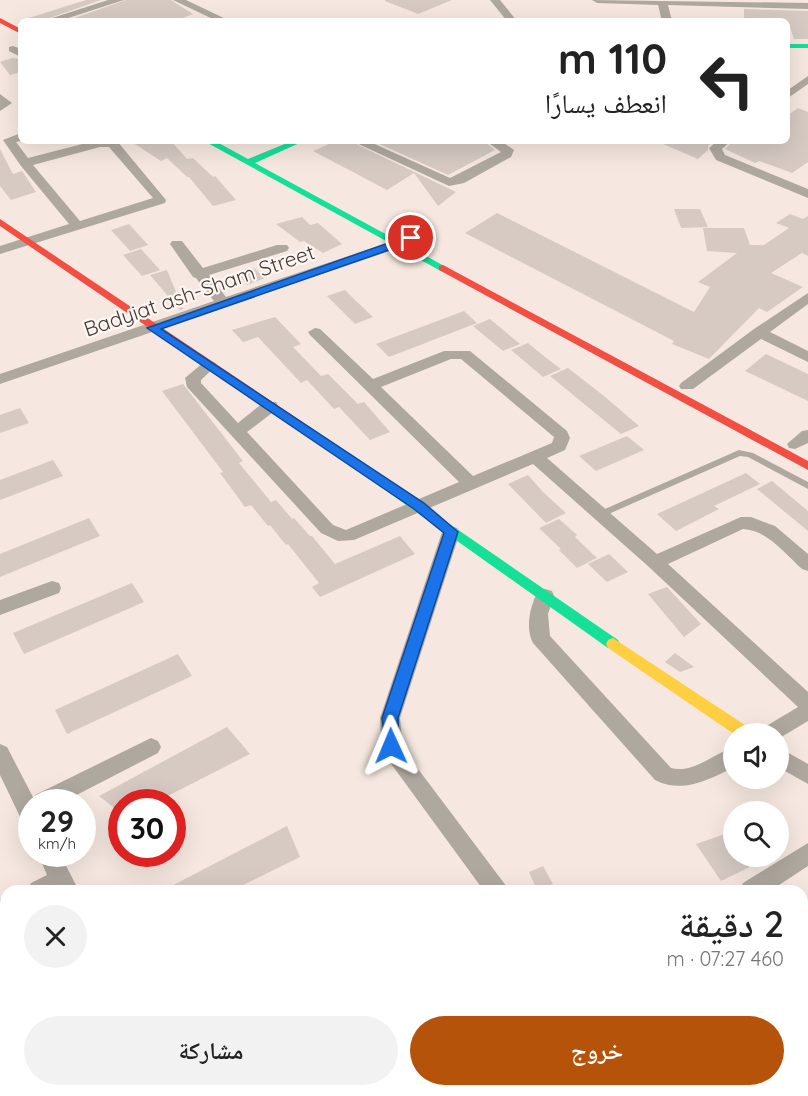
<!DOCTYPE html>
<html lang="ar">
<head>
<meta charset="utf-8">
<style>
  :root { --surface:#fff; --page:#f2f2f2; --text:#222; --muted:#767676; --accent:#b45309 }
  body { margin:0; font-family:Quicksand,"Noto Naskh Arabic",sans-serif; background:var(--page); color:var(--text); direction:rtl; height:100vh; display:flex; flex-direction:column; font-size:22px; white-space:nowrap }
  * { box-sizing:border-box; margin:0 }
  p { font-size:20px; color:var(--muted) }
  .icon { flex:none; width:33px; height:33px; fill:none; stroke:currentColor; stroke-width:2; stroke-linecap:round; stroke-linejoin:round }
  .map { position:relative; flex:1; overflow:hidden; direction:ltr }
  .panel { position:absolute; left:0px; top:885px; width:808px; height:212px; display:flex; flex-direction:column; background:var(--surface); border-radius:18px 18px 0 0; box-shadow:0 6px 24px #0002; direction:rtl }
  .panel>* { flex:none }
  .guide { position:absolute; left:18px; top:18px; width:772px; height:126px; border-radius:9px; box-shadow:0 6px 24px #0002; direction:rtl; background:#fff; color:var(--text); overflow:hidden }
  .fabs { position:absolute; left:723px; top:723px; display:grid; gap:12px }
  .fabs a { display:grid; place-items:center; width:66px; height:66px; border-radius:50%; background:var(--surface); box-shadow:0 6px 24px #0002; font-size:30px }
  .speed { position:absolute; left:18px; top:789px; display:flex; gap:12px; font-size:30px; font-weight:700; text-align:center }
  .speed>* { display:grid; place-content:center; width:78px; height:78px; border-radius:50%; background:var(--surface); box-shadow:0 6px 24px #0002; line-height:1 }
  .speed small { font-size:15px; font-weight:400 }
  .speed .limit { border:9px solid #d22; background:#fff; color:#111 }
  .pin { position:absolute; display:grid; place-items:center; width:51px; height:51px; color:#fff; margin:-26px; border:3px solid #fff; border-radius:50%; box-shadow:0 2px 6px #0007 }
  .me { position:absolute; width:66px; margin:-33px; rotate:359deg; stroke-linejoin:round; filter:drop-shadow(0 0 4px #0008) }
  .turn { display:flex; align-items:center; gap:21px; height:126px; padding:0 24px; font-size:27px }
  .turn .icon { width:78px; height:78px; stroke-width:2.5 }
  .turn b { display:block; font-size:42px; line-height:51px }
  .round { display:grid; place-items:center; flex:none; width:63px; height:63px; border-radius:32px; background:var(--page) }
  .headline { display:flex; align-items:center; justify-content:space-between; height:102px; padding:0 24px }
  h1 { font-size:36px; font-weight:600; line-height:45px }
  .primary-button { display:flex; gap:12px; margin-top:auto; padding:12px 24px }
  .primary-button a { flex:1; height:69px; border-radius:36px; background:var(--accent); color:#fff; font-size:24px; font-weight:600; line-height:69px; text-align:center }
  .primary-button a+a { background:var(--page); color:var(--text) }
  .map>svg:first-child { display:block }
  .building { fill:#d6cac3 }
  .lines { fill:none; stroke-linecap:round; stroke-linejoin:round }
  .lane { fill:#afa89f; fill-rule:evenodd }
  .street { fill:#afa89f; fill-rule:evenodd }
  .fast { fill:#16e098; fill-rule:evenodd }
  .slow { fill:#ffcf43; fill-rule:evenodd }
  .jam { fill:#f24e42; fill-rule:evenodd }
  .route { fill:#1a73e8; stroke:#114b97; stroke-width:1.5 }
  .labels { text-anchor:middle; dominant-baseline:central; stroke-width:4.5; stroke-linejoin:round; paint-order:stroke }
  .street-label { font-size:21px; fill:#453933; stroke:#fdf6f3 }
</style>
</head>
<body>
<div class="map">
<svg width="808" height="1096" viewBox="0 0 808 1096">
  <rect width="100%" height="100%" fill="#f6e8e0"/>
  <path class="building" d="M 86,0 L 101,0 L 41,21 L 30,21 L 29,18 Z
    M 126,0 L 171,0 L 193,14 L 175,21 L 66,21 Z
    M 452,0 L 418,14 L 385,1 L 385,0 Z
    M 744,9 L 808,11 L 808,39 L 794,39 L 788,21 L 744,21 Z
    M 12,58 L 21,59 L 21,72 L 10,75 L 0,62 Z
    M 798,108 L 808,112 L 808,162 L 792,173 L 759,161 L 755,163 L 725,149 L 733,141 L 788,141 L 788,115 Z
    M 130,141 L 171,141 L 187,159 L 193,158 L 213,177 L 215,176 L 236,200 L 213,206 L 189,177 L 187,177 L 167,158 L 161,161 Z
    M 336,141 L 350,141 L 456,192 L 438,206 L 414,173 L 387,190 L 313,151 Z
    M 373,141 L 484,141 L 495,150 L 448,175 Z
    M 656,141 L 714,141 L 708,146 L 708,150 L 698,159 Z
    M 0,149 L 13,174 L 22,171 L 36,192 L 11,200 L 0,186 Z
    M 674,209 L 700,209 L 708,227 L 681,228 Z
    M 497,213 L 694,312 L 710,287 L 698,282 L 737,253 L 707,251 L 703,228 L 744,228 L 750,245 L 764,245 L 789,228 L 776,223 L 790,214 L 803,219 L 808,216 L 808,256 L 802,253 L 771,273 L 803,287 L 767,312 L 759,308 L 709,359 L 672,344 L 674,341 L 465,233 Z
    M 302,217 L 310,225 L 318,223 L 342,244 L 323,253 L 304,241 L 300,242 L 276,224 Z
    M 129,224 L 148,245 L 130,251 L 111,230 Z
    M 141,249 L 160,270 L 142,276 L 123,255 Z
    M 254,268 L 265,278 L 247,285 L 237,274 Z
    M 167,270 L 183,309 L 180,310 L 150,275 Z
    M 345,290 L 356,301 L 373,317 L 355,324 L 327,296 Z
    M 464,311 L 477,323 L 389,357 L 376,344 Z
    M 275,317 L 301,344 L 293,347 L 321,376 L 328,374 L 358,404 L 364,402 L 390,432 L 370,440 L 339,407 L 334,409 L 307,380 L 301,383 L 258,337 L 243,342 L 232,330 Z
    M 490,319 L 520,344 L 503,351 L 473,326 Z
    M 528,343 L 545,357 L 561,369 L 543,377 L 511,350 Z
    M 766,354 L 808,374 L 808,401 L 745,371 Z
    M 568,368 L 604,396 L 639,426 L 621,434 L 550,376 Z
    M 183,384 L 243,461 L 239,463 L 271,502 L 276,500 L 292,519 L 294,518 L 310,536 L 312,536 L 335,564 L 400,536 L 415,554 L 320,597 L 312,587 L 319,583 L 288,544 L 286,545 L 270,525 L 268,526 L 251,505 L 245,507 L 220,473 L 223,472 L 162,391 Z
    M 20,408 L 29,423 L 0,433 L 0,415 Z
    M 627,436 L 644,450 L 596,471 L 579,456 Z
    M 53,460 L 63,476 L 0,500 L 0,480 Z
    M 746,473 L 760,484 L 714,506 L 719,509 L 676,531 L 657,514 Z
    M 528,475 L 543,492 L 566,513 L 546,523 L 508,484 Z
    M 772,481 L 808,511 L 808,531 L 757,489 Z
    M 89,518 L 100,536 L 0,577 L 0,554 Z
    M 559,519 L 577,535 L 575,537 L 597,558 L 577,568 L 559,550 L 561,549 L 539,528 Z
    M 609,554 L 628,572 L 607,582 L 588,564 Z
    M 132,583 L 144,602 L 24,654 L 13,633 Z
    M 667,587 L 701,624 L 684,637 L 648,594 Z
    M 675,653 L 694,667 L 680,672 L 665,662 Z
    M 178,654 L 192,676 L 67,734 L 55,710 Z
    M 227,727 L 250,754 L 156,802 L 122,802 L 122,814 L 99,796 Z
    M 287,826 L 300,857 L 231,891 L 162,891 Z
    M 725,834 L 734,846 L 734,856 L 742,856 L 750,867 L 721,881 L 696,844 Z
    M 543,866 L 553,884 L 537,890 L 529,872 Z"/>
  <g class="lines">
    <path class="lane" d="M 739,450 L 753,453 L 808,482 L 808,489 L 748,457 L 740,456 L 604,516 L 598,516 L 597,514 L 598,512 Z"/>
    <path class="street" d="M 108,0 L 124,0 L 59,21 L 43,21 Z
      M 173,0 L 186,0 L 230,21 L 217,21 Z
      M 490,0 L 500,0 L 517,21 L 507,21 Z
      M 592,0 L 808,3 L 808,9 L 668,5 L 672,21 L 662,21 L 658,5 L 597,3 Z
      M 13,46 L 21,49 L 21,57 L 9,51 L 9,47 Z
      M 808,76 L 808,84 L 788,98 L 788,90 Z
      M 0,94 L 12,103 L 0,111 Z
      M 21,133 L 21,141 L 16,142 L 28,158 L 94,141 L 117,141 L 166,200 L 165,203 L 0,254 L 0,246 L 69,224 L 21,166 L 3,140 ZM 100,147 L 109,147 L 153,198 L 80,221 L 33,165 Z
      M 352,141 L 368,141 L 450,178 L 501,152 L 486,141 L 501,141 L 514,150 L 511,157 L 464,183 L 449,186 Z
      M 717,141 L 731,141 L 722,149 L 725,155 L 808,189 L 808,198 L 716,160 L 709,148 Z
      M 411,235 L 416,236 L 418,239 L 416,242 L 0,384 L 0,374 L 214,301 L 196,278 L 193,277 L 170,244 L 172,241 L 182,241 L 203,268 L 277,245 L 287,245 L 289,248 L 287,251 L 209,275 L 226,297 Z
      M 808,293 L 808,304 L 770,332 L 808,351 L 808,362 L 761,339 L 693,389 L 681,389 L 679,386 L 681,383 L 754,329 Z
      M 315,328 L 320,329 L 373,379 L 444,351 L 470,351 L 567,431 L 570,438 L 565,450 L 547,458 L 657,554 L 741,517 L 751,517 L 775,526 L 808,554 L 808,571 L 802,569 C 785,554 767,530 743,529 L 668,564 L 808,692 L 808,721 L 778,739 L 778,734 L 760,734 L 763,728 L 798,707 L 649,567 L 533,464 L 354,540 L 338,541 L 321,533 L 187,387 L 185,378 L 204,362 L 214,362 L 217,365 L 201,380 L 201,383 L 238,423 L 264,402 L 276,402 L 278,406 L 276,410 L 247,432 L 333,525 L 346,530 L 459,482 L 310,335 L 308,332 ZM 451,359 L 461,359 L 554,437 L 552,443 L 473,476 L 381,387 Z
      M 808,430 L 808,443 L 795,449 L 789,448 L 787,444 L 802,431 Z
      M 451,526 L 457,528 L 460,532 L 400,718 L 402,740 L 406,753 L 510,891 L 484,891 L 392,765 L 381,740 L 380,718 L 442,532 L 445,528 Z
      M 52,581 L 59,583 L 61,588 L 59,593 L 0,615 L 0,600 Z
      M 545,589 L 552,591 L 554,596 L 548,614 L 550,636 L 671,768 C 693,774 713,754 734,747 L 734,767 C 709,780 682,794 655,780 L 533,643 C 525,628 530,606 538,591 Z
      M 151,738 L 158,741 L 161,747 L 158,753 L 63,802 L 32,802 L 32,827 L 24,825 L 0,775 L 0,744 L 7,747 L 34,799 L 35,795 Z
      M 778,747 L 808,764 L 808,784 L 778,767 Z
      M 808,843 L 808,866 L 770,891 L 739,891 L 743,883 Z
      M 38,854 L 60,854 L 79,891 L 27,891 L 31,883 L 47,875 Z
      M 6,897 L 6,920 L 0,922 L 0,899 Z
      M 6,1069 L 6,1090 L 15,1090 L 0,1096 L 0,1072 Z
      M 155,1090 L 182,1090 L 184,1096 L 157,1096 Z
      M 435,1090 L 467,1090 L 465,1096 L 433,1096 Z
      M 634,1090 L 662,1090 L 664,1096 L 636,1096 Z"/>
    <path class="fast" d="M 788,44 L 808,44 L 808,48 L 788,48 Z
      M 204,141 L 215,141 L 248,159 L 292,141 L 304,141 L 255,163 L 448,268 L 443,271 L 439,270 Z
      M 361,463 L 618,640 L 620,644 L 618,648 L 608,648 L 357,470 L 355,467 L 357,464 Z"/>
    <path class="slow" d="M 613,638 L 751,729 L 753,734 L 734,734 L 608,648 L 606,644 L 608,640 Z"/>
    <path class="jam" d="M 0,18 L 21,29 L 21,34 L 0,23 Z
      M 0,219 L 365,464 L 367,467 L 365,470 L 357,470 L 0,226 Z
      M 443,265 L 808,461 L 808,470 L 439,270 L 439,266 Z"/>
  </g>
  <path class="route" d="M 411,235 L 416,238 L 415,241 L 161,329 L 424,503 L 458,532 L 398,718 L 399,746 L 397,750 L 391,752 L 386,750 L 382,718 L 444,533 L 414,509 L 147,328 Z"/>
  <g class="labels">
    <g class="street-label">
      <text transform="translate(199 290) rotate(-19)">Badyiat ash-Sham Street</text>
    </g>
  </g>
</svg>
<div class="fabs">
<a><svg class="icon" aria-label="sound" viewBox="0 0 24 24"><path d="M4 9h4l5-4v14l-5-4H4zM17 9q2 3 0 6"/></svg></a>
<a><svg class="icon" aria-label="search" viewBox="0 0 24 24"><circle cx="10" cy="10" r="6"/><path d="M15 15l6 6"/></svg></a>
</div>
<div class="speed"><div>29<small>km/h</small></div><div class="limit">30</div></div>
<div class="pin" style="left:411px;top:238px;background:#d93025"><svg class="icon" aria-label="arrive" viewBox="0 0 24 24"><path d="M6 21V4h12l-3 4 3 4H6"/></svg></div>
<svg class="me" style="left:391px;top:746px" viewBox="-20 -20 40 40"><path d="M0-17L14 15 0 8-14 15z" fill="#1a73e8" stroke="#fff" stroke-width="4"/></svg>
<div class="guide">
<div class="turn"><svg class="icon" aria-label="left" viewBox="0 0 24 24"><path d="M17 20v-9H6M10 6l-5 5 5 5"/></svg><div><b>110 m</b>انعطف يسارًا</div></div>
</div>
<section class="panel">
<div class="headline"><div><h1>2 دقيقة</h1><p>460 m · 07:27</p></div><a class="round"><svg class="icon" aria-label="close" viewBox="0 0 24 24"><path d="M6 6l12 12M18 6L6 18"/></svg></a></div>
<div class="primary-button"><a>خروج</a><a>مشاركة</a></div>
</section>
</div>
</body>
</html>
